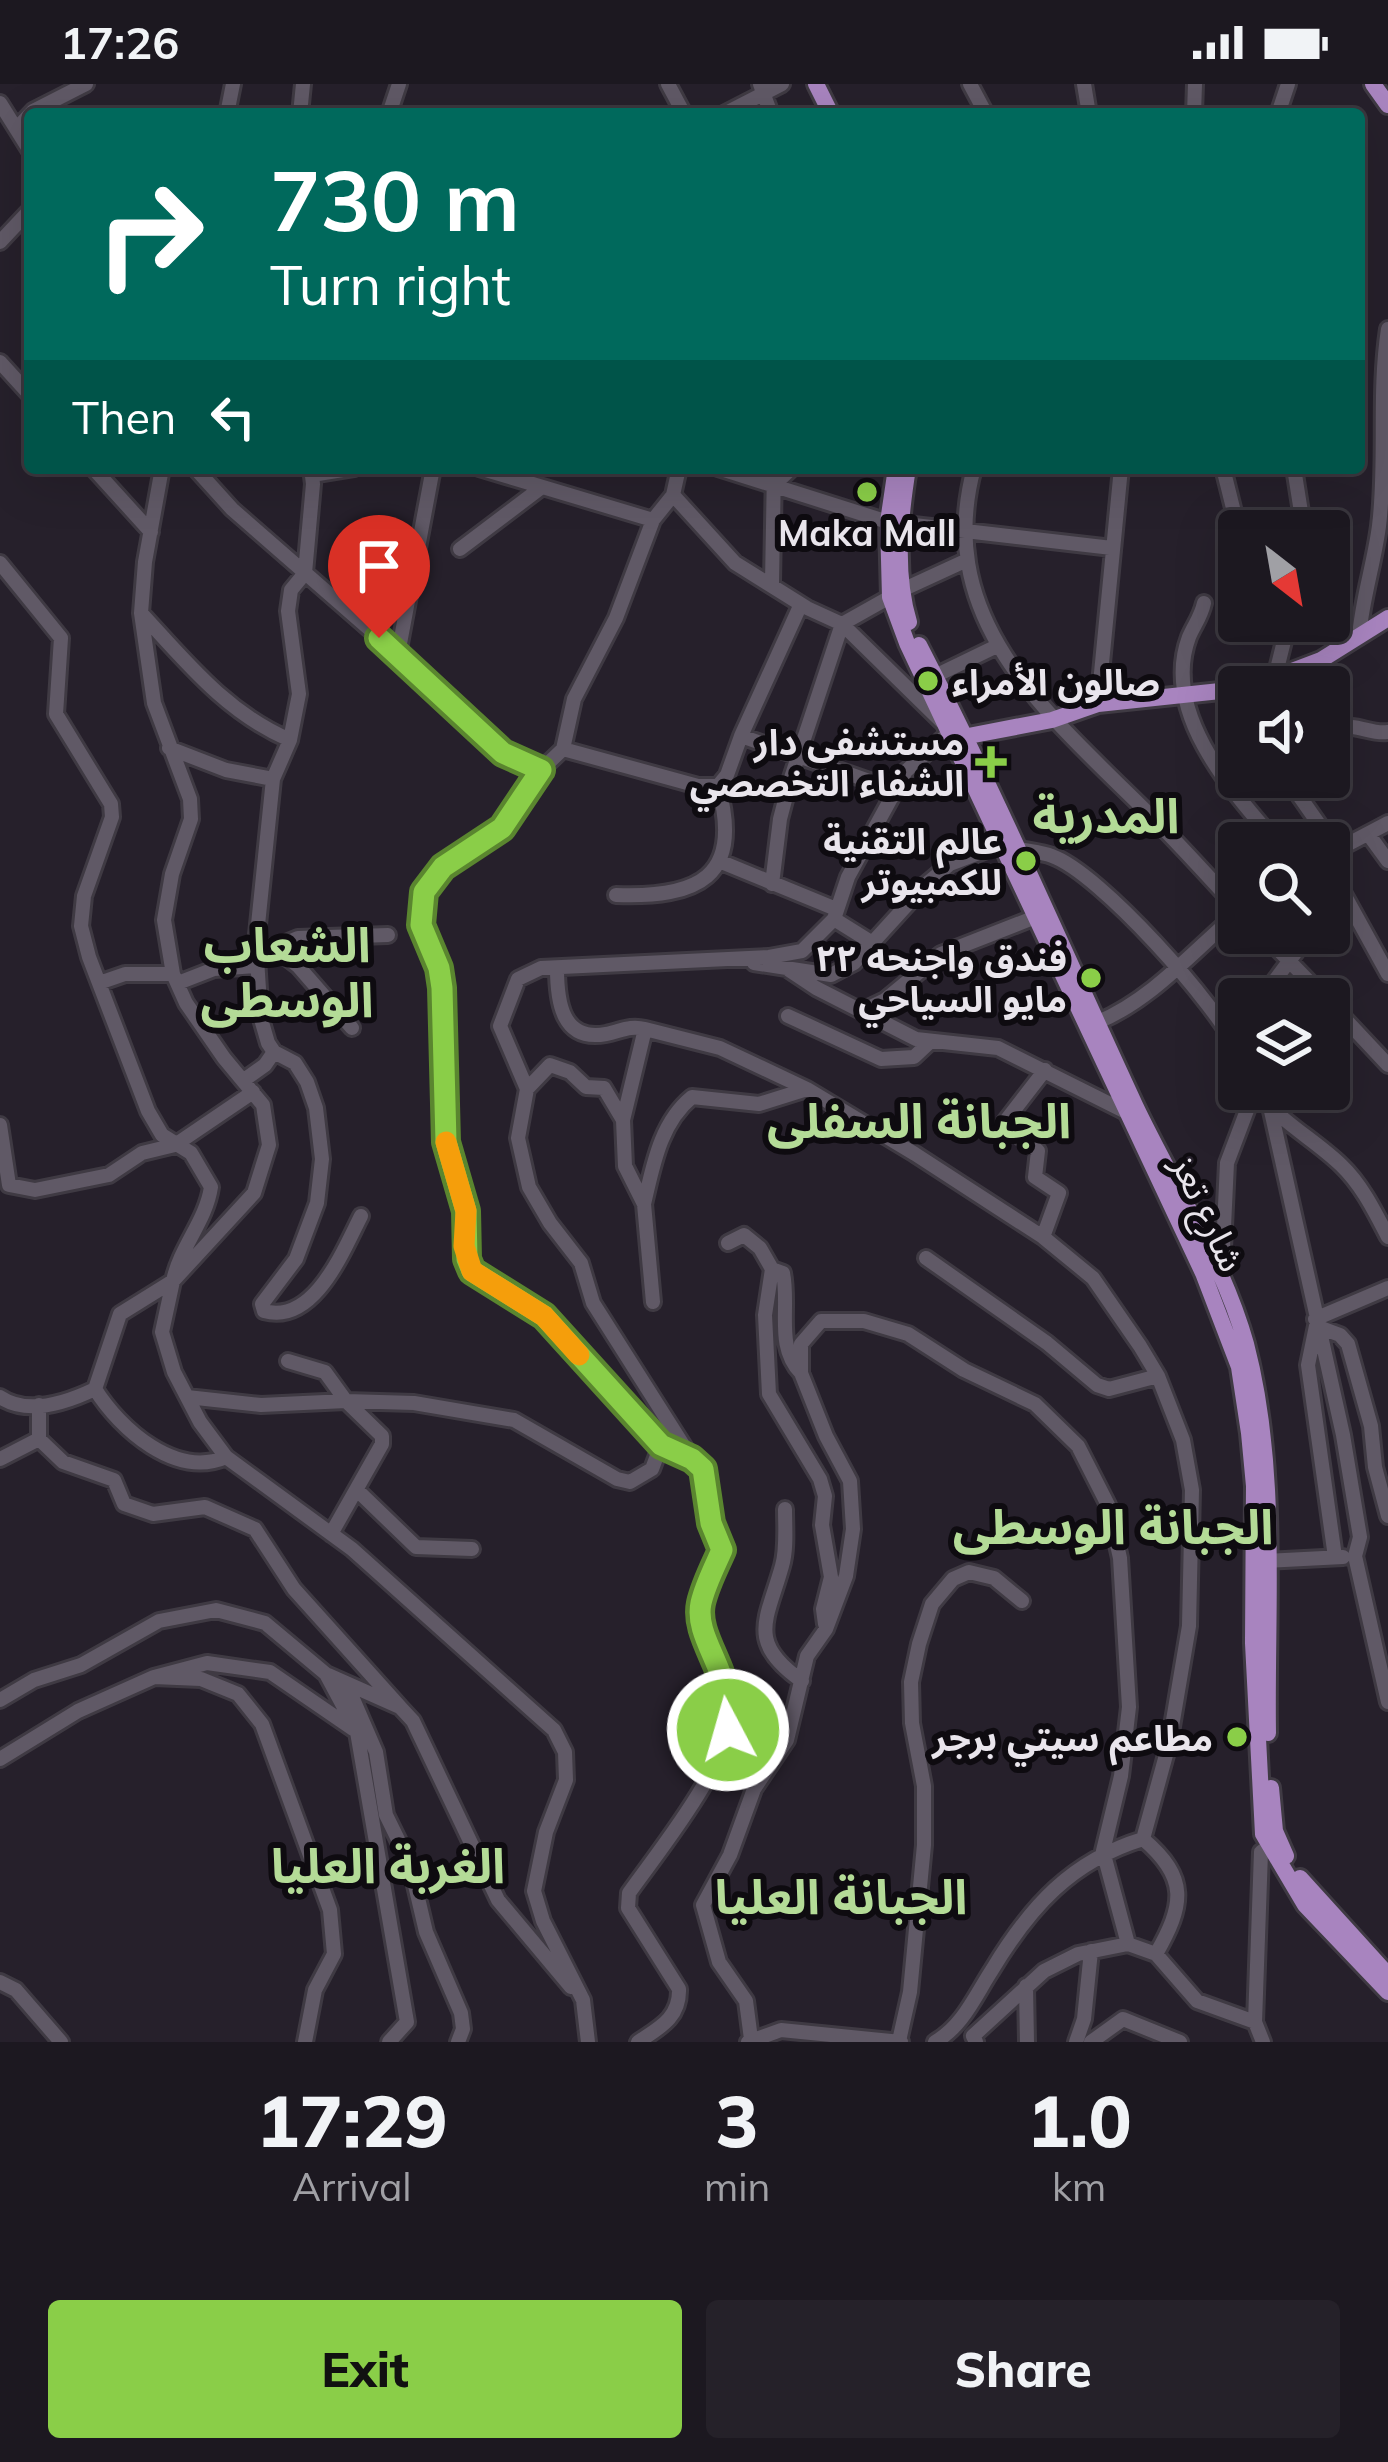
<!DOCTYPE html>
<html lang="en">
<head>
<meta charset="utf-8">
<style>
  :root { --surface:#1c1820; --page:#252129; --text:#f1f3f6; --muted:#a0a0a5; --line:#3a373e; --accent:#8ace48 }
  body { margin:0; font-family:Mulish,"Noto Sans Arabic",sans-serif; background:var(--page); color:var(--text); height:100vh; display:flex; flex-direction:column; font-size:45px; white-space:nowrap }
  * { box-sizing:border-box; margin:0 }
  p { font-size:39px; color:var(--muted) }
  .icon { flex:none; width:66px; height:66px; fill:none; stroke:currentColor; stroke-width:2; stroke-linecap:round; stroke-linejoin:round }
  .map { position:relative; height:1958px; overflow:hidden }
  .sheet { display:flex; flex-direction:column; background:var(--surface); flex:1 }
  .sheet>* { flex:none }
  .hud { position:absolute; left:24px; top:24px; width:1341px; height:366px; border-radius:12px; box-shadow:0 12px 48px #0002,0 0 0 3px var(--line); background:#00695c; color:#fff; overflow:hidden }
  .needle { width:78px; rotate:149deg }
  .controls { position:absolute; left:1218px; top:426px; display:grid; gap:24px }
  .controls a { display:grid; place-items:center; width:132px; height:132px; border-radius:12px; background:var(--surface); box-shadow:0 12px 48px #0002,0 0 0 3px var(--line); font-size:60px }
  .pin { position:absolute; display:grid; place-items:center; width:102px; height:102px; color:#fff; margin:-123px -51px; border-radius:50% 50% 50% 0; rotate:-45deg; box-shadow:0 0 12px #0007 }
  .pin .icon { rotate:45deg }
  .me { position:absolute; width:132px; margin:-66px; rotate:354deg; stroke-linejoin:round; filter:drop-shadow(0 0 9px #0008) }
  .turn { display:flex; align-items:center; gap:42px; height:252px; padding:0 48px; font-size:54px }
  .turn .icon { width:156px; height:156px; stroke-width:2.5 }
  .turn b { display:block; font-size:84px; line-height:102px }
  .then { display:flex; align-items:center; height:114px; padding:0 48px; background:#0003; gap:24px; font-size:45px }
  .eta { display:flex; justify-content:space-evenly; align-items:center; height:204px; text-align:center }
  .eta b { font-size:72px; font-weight:800; line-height:84px }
  .action { display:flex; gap:24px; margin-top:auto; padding:24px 48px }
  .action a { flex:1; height:138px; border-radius:12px; background:var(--accent); color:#111; font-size:48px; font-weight:800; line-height:138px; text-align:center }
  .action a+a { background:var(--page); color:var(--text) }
  .status { display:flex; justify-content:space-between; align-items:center; height:84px; padding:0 60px; background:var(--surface); direction:ltr }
  .status svg { height:33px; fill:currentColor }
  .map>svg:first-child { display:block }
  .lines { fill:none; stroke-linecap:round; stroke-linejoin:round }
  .minor-casing { stroke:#3f3a43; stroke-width:20 }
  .major-casing { stroke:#3f3a43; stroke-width:22 }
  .minor { stroke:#605966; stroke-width:14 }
  .major { stroke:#a884bf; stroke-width:16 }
  .route-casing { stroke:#5a862f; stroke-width:30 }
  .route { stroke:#8ace48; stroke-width:21 }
  .slow { stroke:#f59e0b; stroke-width:21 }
  .poi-dot { fill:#8ace48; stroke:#0e0b10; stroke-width:4.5 }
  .labels { text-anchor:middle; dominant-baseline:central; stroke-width:12; stroke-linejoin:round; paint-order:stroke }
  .poi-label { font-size:36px; font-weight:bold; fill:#e9e5ec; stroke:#0e0b10; text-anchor:end }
  .street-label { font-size:36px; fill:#e9e5ec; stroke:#0e0b10 }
  .district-label { font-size:48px; font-weight:bold; fill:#b4db97; stroke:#0e0b10 }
</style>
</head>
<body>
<div class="status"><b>17:26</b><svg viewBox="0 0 49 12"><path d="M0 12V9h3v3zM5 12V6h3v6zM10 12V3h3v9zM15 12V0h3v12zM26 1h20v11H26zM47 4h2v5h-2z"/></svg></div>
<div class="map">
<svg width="1388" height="1958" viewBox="0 0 1388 1958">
  <rect width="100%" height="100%" fill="#26202b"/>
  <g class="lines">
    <defs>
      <path id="minor" d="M 668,0 L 684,30
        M 760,0 L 771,30
        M 970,0 L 986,30
        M 1084,0 L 1089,30
        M 0,19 L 30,67
        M 227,30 L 233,0
        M 300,30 L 303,0
        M 389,30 L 399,0
        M 724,30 L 782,0
        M 1194,30 L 1195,0
        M 1278,30 L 1288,0
        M 17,44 L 33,27 L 86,0
        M 0,158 L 30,126
        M 0,278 L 30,311
        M 93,384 L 151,448
        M 162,384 L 145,478 L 141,529 L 154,619 L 190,715 L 191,735 L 172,790 L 164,836 L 173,890 L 186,919 L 224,974 L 263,1021 L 269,1061 L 254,1109 L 173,1197 L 162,1248 L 174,1288 L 200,1338 L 226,1373 L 352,1465 L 554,1646 L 565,1668 L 566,1696 L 546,1748 L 534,1807 L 543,1837 L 583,1916 L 588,1958
        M 195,384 L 232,425 L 398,570 L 472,644 L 503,669 L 541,686
        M 311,384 L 313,400 L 305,489 L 291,506 L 288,527 L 299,610 L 290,656 L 273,695 L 256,860 L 261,935 L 268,959 L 274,968 L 295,979 L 307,998 L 316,1024 L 322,1075 L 317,1119 L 296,1175 L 262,1220 L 264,1227 C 314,1241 343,1167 361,1132
        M 479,384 L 653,436
        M 718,384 L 888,438 L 1112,464
        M 974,384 C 932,539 1053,634 1151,732 C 1181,762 1210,794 1239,826
        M 1223,384 L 1236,436
        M 1294,384 L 1304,447
        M 312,391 L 355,384
        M 774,401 L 792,384
        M 673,411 L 735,479 L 807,524 L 842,540 L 941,637
        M 460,465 L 542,403
        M 0,479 L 61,554 L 56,630 L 111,720 L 112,733 L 84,812 L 81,842 L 89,873 L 148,1027 L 162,1051 L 191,1069 L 211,1103 C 206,1137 180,1163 173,1197 L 120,1230 L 95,1305 C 120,1345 176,1395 226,1373
        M 772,499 L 774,384
        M 902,506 L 965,477
        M 1204,519 C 1201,533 1194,541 1189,553 C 1161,628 1231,706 1277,759
        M 141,529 C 187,579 227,629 290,656
        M 1359,553 C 1362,515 1374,480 1379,442 C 1387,377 1378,311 1388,245
        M 398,570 L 433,384
        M 935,592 L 997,562
        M 1274,597 L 1289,537
        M 1098,620 L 1121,384
        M 741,652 L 895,706
        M 169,664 L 226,686 L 273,695
        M 563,665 L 698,702 L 718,702
        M 1338,690 L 1331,657 L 1338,646 C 1354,637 1370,651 1388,648
        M 1286,693 L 1337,766
        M 718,702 L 727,691 L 741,652 L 801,520
        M 1369,751 L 1388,777
        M 1015,764 C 1027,767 1041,768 1052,772 C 1100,789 1217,921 1239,968
        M 1333,768 L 1388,739
        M 719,777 L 836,825
        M 1329,783 L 1388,890
        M 772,800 L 780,735 L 790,697 L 842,540 L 890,513
        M 616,811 C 697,814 744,794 718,702
        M 1329,824 L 1340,808
        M 834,835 L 874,860
        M 1262,849 L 1326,915
        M 273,863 L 298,882 L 352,944
        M 257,871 L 298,854 L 388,851
        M 754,879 L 831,891 L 854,879 L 925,801 L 950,780 L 1000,761
        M 557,884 C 557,918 562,958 606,950 C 621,947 630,941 645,945 L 720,964 L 807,1005 L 915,1070 L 1043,1153 L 1093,1194 L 1140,1262 L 1158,1292 L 1183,1356 L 1192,1406 L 1189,1542 L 1169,1660 L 1143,1755
        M 789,886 L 816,904 L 916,955 L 998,964 L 1124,1027 L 1131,1024
        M 99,899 L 125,890 L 173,890
        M 178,899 L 214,885 L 257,882
        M 1261,915 L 1310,849
        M 1329,918 L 1388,981
        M 862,927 L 885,916 L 941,870 L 1033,834
        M 788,932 L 881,975 L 914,973 L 931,957
        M 1098,938 C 1153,915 1194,866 1239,828
        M 645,945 L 623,1036 L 625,1082 L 644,1120 L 653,1218
        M 244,996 L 265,981 L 274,968
        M 527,1005 L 500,942 L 518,895 L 541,884 L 769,873 L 802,867 L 834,835 L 848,793 L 906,687 L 948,650
        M 1256,1005 C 1278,1037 1313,1054 1341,1081 C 1362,1101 1375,1128 1388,1153
        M 1271,1027 L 1343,1351 L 1360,1453 L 1355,1472 L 1388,1618
        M 623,1036 L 604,1004 L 586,1003 L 570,988 L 550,981 L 527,1005 L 518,1054 L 529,1103 L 550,1139 L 581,1179 L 593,1219 L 692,1375
        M 0,1041 L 9,1101 L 35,1106 L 109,1091 L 142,1069 L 175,1061 L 253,1008
        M 644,1120 C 653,1082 660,1039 692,1013 L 759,1020 L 807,1005
        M 1043,1153 L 1059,1109 L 1035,1093 L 1038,1067 L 1004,1039 L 1045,986
        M 728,1159 L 744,1151 L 760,1164 L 772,1185 L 765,1231 L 769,1310 L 820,1395 L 825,1412 L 822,1441 L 831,1493 L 823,1525 L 825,1540
        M 926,1174 L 1047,1259 L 1097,1301 L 1109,1305 L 1158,1292
        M 1214,1184 L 1223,1164 L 1227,1079 L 1255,1005
        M 772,1185 L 783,1189 C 790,1224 775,1262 801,1289
        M 1315,1235 L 1388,1204
        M 288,1277 L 325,1288 L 346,1317 L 382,1352 L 382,1360 L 331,1450
        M 0,1313 C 28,1332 68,1318 95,1305
        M 187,1313 L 261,1321 L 346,1317 L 414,1319 L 514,1336 L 617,1395 L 630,1398 L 652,1385 L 661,1361
        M 39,1355 L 63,1378 L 114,1396 L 124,1420 L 153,1430 L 205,1423 L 255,1445 L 294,1505 L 400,1623
        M 0,1375 L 39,1355 L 39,1321
        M 357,1406 L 416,1463 L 472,1465
        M 785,1425 C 785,1443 787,1465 782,1482 C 767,1536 746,1558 802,1597
        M 1335,1473 L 1308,1281 L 1316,1242 L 1340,1251 L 1348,1260 L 1371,1342 L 1375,1383 L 1388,1432
        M 1263,1477 L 1343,1473
        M 328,1591 L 400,1623 L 413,1637 L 498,1816 L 571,1903
        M 154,1593 L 201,1595 L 238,1610 L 262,1640 L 330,1826 L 334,1870 L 315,1906 L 305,1958
        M 347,1601 L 376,1668 L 386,1731 L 410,1780 L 426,1848 L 461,1929 L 463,1945 L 458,1958
        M 0,1616 L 34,1596 L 81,1581 L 159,1537 L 216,1526 L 265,1539 L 326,1590 L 357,1648 L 407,1938 L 389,1958
        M 0,1675 L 78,1627 L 154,1593 L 207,1579 L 270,1588 L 353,1645
        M 0,1898 L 16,1906 L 61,1958
        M 1026,1902 L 1027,1958
        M 751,1955 L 746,1917 L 719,1878 L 703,1821 L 730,1771 L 754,1705 L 787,1656 L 807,1572 L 826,1545 L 846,1492 L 853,1445 L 850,1397 L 826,1352 L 801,1289 L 801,1260 L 821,1237 L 864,1237 L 908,1250 L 964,1286 L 1035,1320 L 1078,1362 L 1108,1421 L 1120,1474 L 1129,1623 L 1121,1692 L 1103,1767 L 1128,1860
        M 899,1957 L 910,1908 L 924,1761 L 924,1702 L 912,1639 L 911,1598 L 919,1560 L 932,1520 L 953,1495 L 969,1488 L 994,1494 L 1022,1517
        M 638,1958 C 659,1944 680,1934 679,1905 L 628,1824 L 629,1809 C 660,1765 733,1677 731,1623 C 730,1589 699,1561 700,1526 C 701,1507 715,1484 722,1465 L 708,1425 L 703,1385 L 692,1375 L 661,1361 L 637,1339 L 545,1231 L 472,1187 L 464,1163 L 466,1127 L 446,1057 L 439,884 L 421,841 L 429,796 L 468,763 L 502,744 L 541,686 L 563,665 L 574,615 L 616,534 L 653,436 L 673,411 L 679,384
        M 748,1958 L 781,1946 L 901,1958
        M 935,1958 C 963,1942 975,1912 992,1886 C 1030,1823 1071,1777 1143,1755 C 1189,1794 1184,1821 1156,1870 L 1197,1917 L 1255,1938
        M 976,1958 L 973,1952 L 1044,1887 L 1078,1870 L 1128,1860 L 1156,1870
        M 1076,1958 L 1084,1935 L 1091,1867
        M 1091,1958 L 1123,1935 L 1180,1958
        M 1263,1958 L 1255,1938 L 1261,1768 L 1274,1759"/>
      <path id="major" d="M 816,0 L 831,30
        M 1373,0 L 1388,21
        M 896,384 L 888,438 L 890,513 L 907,559 L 1203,1189 L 1239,1283 L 1249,1349 L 1254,1402 L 1253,1559 L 1263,1750 L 1305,1821 L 1388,1908
        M 908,384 C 900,434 894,488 909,538
        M 919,561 C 997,712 1064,868 1135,1021 C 1172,1099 1223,1177 1246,1260 C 1279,1386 1266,1520 1268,1649
        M 1250,603 L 1321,576 L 1388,534
        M 958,654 L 1052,636 L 1098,620 L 1239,605
        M 1271,1704 L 1275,1747 L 1286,1772
        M 1300,1794 L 1388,1891"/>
    </defs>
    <use href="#minor" class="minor-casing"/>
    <use href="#major" class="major-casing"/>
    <use href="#minor" class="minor"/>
    <use href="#major" class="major"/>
  </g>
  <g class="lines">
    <defs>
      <path id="route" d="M 379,554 L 503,669 L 541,686 L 502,744 L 443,783 L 424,808 L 421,841 L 439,884 L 442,904 L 446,1058 L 466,1127 L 467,1175 L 472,1187 L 544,1232 L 661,1361 L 692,1375 L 703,1385 L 711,1439 L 722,1466 C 715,1482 705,1501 701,1519 C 693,1556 737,1592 728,1646"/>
    </defs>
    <use href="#route" class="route-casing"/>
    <use href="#route" class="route"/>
    <path class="slow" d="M 446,1058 L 466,1127 L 464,1162 L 472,1187 L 544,1232 L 579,1271"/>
  </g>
  <g class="poi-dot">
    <circle cx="867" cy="408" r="12"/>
    <circle cx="928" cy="597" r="12"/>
    <path d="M985 660h12v12h12v12h-12v12h-12v-12h-12v-12h12z"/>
    <circle cx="1026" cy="777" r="12"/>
    <circle cx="1091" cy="894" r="12"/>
    <circle cx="1237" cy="1653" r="12"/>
  </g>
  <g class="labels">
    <g class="poi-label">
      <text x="867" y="448" text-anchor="middle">Maka Mall</text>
      <text x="952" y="597" text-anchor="start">صالون الأمراء</text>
      <text x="964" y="657">مستشفى دار<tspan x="964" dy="41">الشفاء التخصصي</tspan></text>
      <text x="1002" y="756">عالم التقنية<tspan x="1002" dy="41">للكمبيوتر</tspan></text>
      <text x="1067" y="873">فندق واجنحه ٢٢<tspan x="1067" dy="41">مايو السياحي</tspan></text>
      <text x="1213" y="1653">مطاعم سيتي برجر</text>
    </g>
    <g class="street-label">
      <text transform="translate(1209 1129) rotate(65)">شارع تعز</text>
    </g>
    <g class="district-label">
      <text x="1106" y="731">المدرية</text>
      <text x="287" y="860">الشعاب<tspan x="287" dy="55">الوسطى</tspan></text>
      <text x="919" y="1036">الجبانة السفلى</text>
      <text x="1113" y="1442">الجبانة الوسطى</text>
      <text x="388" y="1781">الغربة العليا</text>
      <text x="841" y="1812">الجبانة العليا</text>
    </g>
  </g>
</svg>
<div class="controls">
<a><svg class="needle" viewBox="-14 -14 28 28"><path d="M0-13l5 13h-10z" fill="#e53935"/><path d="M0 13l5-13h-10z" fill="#a0a0a5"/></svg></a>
<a><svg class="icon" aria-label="sound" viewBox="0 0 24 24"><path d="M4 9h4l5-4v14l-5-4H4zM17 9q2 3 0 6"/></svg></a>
<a><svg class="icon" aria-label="search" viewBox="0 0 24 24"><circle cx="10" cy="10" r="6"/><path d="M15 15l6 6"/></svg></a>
<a><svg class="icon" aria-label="layers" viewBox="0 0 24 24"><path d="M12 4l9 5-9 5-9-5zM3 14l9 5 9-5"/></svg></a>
</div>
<div class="pin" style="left:379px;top:554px;background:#d93025"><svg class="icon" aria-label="arrive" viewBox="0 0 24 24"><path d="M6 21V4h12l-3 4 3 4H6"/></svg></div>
<svg class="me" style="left:728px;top:1646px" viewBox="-20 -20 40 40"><circle r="17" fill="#8ace48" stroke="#fff" stroke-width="3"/><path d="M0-11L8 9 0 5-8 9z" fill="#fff"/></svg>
<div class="hud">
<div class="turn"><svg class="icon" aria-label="right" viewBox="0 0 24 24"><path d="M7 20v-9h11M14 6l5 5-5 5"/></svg><div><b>730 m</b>Turn right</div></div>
<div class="then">Then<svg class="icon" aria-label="left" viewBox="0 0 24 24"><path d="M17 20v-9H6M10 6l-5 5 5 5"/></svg></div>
</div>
</div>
<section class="sheet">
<div class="eta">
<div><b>17:29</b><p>Arrival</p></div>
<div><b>3</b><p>min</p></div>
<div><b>1.0</b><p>km</p></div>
</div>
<div class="action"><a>Exit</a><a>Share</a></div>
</section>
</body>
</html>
